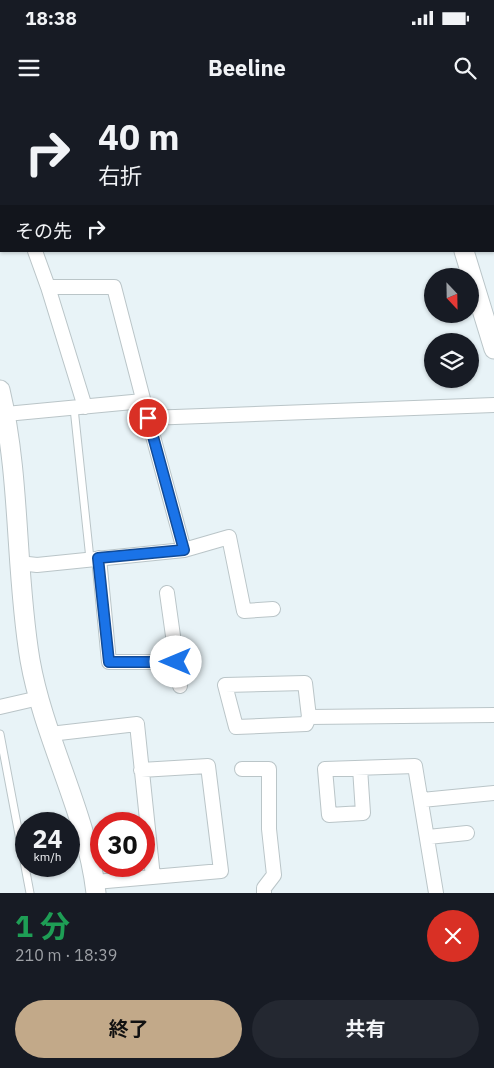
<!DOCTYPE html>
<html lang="ja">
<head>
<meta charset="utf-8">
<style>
  :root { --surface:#171b24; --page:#242831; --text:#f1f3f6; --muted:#9ea1a6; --accent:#c2a989 }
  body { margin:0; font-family:"IBM Plex Sans","Noto Sans JP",sans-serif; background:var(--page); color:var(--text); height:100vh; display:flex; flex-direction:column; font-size:19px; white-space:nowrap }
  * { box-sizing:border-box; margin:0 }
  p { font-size:16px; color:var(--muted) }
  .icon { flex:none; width:28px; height:28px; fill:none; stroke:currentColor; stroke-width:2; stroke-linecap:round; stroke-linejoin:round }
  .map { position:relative; height:793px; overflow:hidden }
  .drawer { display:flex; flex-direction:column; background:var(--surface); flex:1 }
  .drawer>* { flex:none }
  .top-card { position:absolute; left:0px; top:0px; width:495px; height:152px; box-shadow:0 1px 4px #0004; background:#171b24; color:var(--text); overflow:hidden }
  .needle { width:32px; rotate:158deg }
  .fabs { position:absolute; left:424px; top:168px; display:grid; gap:10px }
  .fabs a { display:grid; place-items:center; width:55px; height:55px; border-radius:50%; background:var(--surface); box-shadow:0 1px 4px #0004; font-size:25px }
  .speed { position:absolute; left:15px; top:712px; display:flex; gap:10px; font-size:25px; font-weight:700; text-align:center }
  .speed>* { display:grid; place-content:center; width:65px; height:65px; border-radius:50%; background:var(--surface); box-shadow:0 1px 4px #0004; line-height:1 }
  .speed small { font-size:12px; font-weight:400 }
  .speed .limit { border:8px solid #d22; background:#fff; color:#111 }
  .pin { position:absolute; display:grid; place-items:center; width:42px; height:42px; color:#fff; margin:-21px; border:2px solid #fff; border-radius:50%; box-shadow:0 1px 5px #0007 }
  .me { position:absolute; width:55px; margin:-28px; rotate:270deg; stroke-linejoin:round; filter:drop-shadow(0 0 4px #0008) }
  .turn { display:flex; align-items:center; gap:18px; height:105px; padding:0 15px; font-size:22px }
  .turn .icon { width:65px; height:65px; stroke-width:2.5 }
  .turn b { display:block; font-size:35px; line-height:42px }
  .then { display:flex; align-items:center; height:48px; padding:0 15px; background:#0003; gap:10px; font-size:19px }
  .round { display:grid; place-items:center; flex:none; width:52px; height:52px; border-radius:26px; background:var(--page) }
  .headline { display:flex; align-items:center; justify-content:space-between; height:85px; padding:0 15px }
  h1 { font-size:30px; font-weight:700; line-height:38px; color:#1e9e55 }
  .button { display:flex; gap:10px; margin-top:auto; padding:10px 15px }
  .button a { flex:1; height:58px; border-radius:30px; background:var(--accent); color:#111; font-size:20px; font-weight:700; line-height:58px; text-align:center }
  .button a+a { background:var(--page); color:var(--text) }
  .status { display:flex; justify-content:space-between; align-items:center; height:35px; padding:0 25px; background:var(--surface); direction:ltr }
  .status svg { height:14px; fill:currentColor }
  header { display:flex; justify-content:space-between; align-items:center; height:65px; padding:0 15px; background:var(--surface); font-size:22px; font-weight:700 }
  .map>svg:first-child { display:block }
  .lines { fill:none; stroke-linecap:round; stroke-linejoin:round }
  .lane-casing { stroke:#bac5c8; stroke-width:9 }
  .street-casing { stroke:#bac5c8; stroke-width:16 }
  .secondary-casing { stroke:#bac5c8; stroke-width:21 }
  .highway-casing { stroke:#bac5c8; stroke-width:27 }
  .lane { stroke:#fff; stroke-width:7 }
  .street { stroke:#fff; stroke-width:14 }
  .secondary { stroke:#fff; stroke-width:19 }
  .highway { stroke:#fff; stroke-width:25 }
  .route-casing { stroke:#114b97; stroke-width:12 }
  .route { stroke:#1a73e8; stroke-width:9 }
</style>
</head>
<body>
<div class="status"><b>18:38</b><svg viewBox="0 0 49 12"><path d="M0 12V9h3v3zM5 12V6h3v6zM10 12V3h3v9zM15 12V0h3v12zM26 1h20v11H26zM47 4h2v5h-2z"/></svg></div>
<header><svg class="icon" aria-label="menu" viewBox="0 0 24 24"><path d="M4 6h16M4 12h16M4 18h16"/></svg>Beeline<svg class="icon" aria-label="search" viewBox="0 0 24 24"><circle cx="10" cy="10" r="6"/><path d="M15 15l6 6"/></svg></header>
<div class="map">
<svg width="494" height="793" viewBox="0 0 494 793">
  <rect width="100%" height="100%" fill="#e8f3f7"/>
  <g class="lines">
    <defs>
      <path id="lane" d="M 74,308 L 90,459
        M 0,634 L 30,793"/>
      <path id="street" d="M 0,106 L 1,106
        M 48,187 L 85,307
        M 6,314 L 143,301
        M 148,318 L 494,305
        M 184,450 L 229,437 L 244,511 L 273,509
        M 99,458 L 109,562 L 176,562
        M 19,463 L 37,465 L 184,450 L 148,318 L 114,187 L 48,187 L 35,151
        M 167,493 L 180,586
        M 305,583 L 309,617 L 306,624 L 236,627 L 225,585 Z
        M 0,607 L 39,598
        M 309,617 L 494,615
        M 50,634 L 137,624 L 153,777
        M 360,668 L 363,713 L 329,715 L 325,669 L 415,666 L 436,793
        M 242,669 L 269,669 L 269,729 L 274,775 L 264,788 L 264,793
        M 422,700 L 494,693
        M 428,737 L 467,733
        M 95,782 L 221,771 L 208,666 L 141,670"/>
      <path id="secondary" d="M 418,0 L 419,1
        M 464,151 L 494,249
        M 0,290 C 21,379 15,471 30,560 C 44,640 87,713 96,793"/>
      <path id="highway" d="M 54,1 L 56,1
        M 151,1 L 162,0
        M 341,1 L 351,0
        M 0,20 L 1,19
        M 0,40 L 1,40"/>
    </defs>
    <use href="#lane" class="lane-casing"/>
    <use href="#street" class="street-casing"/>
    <use href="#secondary" class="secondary-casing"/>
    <use href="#highway" class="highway-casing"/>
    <use href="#lane" class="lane"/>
    <use href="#street" class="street"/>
    <use href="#secondary" class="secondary"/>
    <use href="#highway" class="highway"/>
  </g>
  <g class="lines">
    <defs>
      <path id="route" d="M 148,318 L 184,450 L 98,458 L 109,562 L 176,562"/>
    </defs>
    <use href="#route" class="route-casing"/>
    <use href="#route" class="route"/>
  </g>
</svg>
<div class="fabs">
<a><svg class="needle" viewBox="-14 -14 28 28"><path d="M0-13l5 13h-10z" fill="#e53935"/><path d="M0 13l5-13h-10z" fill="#9ea1a6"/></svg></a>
<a><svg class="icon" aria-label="layers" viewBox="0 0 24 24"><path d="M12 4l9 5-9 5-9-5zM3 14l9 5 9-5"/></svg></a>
</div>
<div class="speed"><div>24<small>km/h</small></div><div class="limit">30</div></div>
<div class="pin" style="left:148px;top:318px;background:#d93025"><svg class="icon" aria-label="arrive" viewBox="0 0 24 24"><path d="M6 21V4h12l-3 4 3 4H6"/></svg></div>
<svg class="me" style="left:176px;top:562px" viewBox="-20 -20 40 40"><circle r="19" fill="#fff"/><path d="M0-13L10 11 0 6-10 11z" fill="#1a73e8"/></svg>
<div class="top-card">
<div class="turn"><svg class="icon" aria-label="right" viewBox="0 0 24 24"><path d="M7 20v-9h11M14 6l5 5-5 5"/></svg><div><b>40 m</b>右折</div></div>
<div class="then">その先<svg class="icon" aria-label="right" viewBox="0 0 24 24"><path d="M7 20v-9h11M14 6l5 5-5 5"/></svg></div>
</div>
</div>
<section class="drawer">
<div class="headline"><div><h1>1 分</h1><p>210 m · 18:39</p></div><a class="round" style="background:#d93025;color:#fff"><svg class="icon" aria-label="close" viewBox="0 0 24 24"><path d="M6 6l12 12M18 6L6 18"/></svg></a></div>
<div class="button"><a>終了</a><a>共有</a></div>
</section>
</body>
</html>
